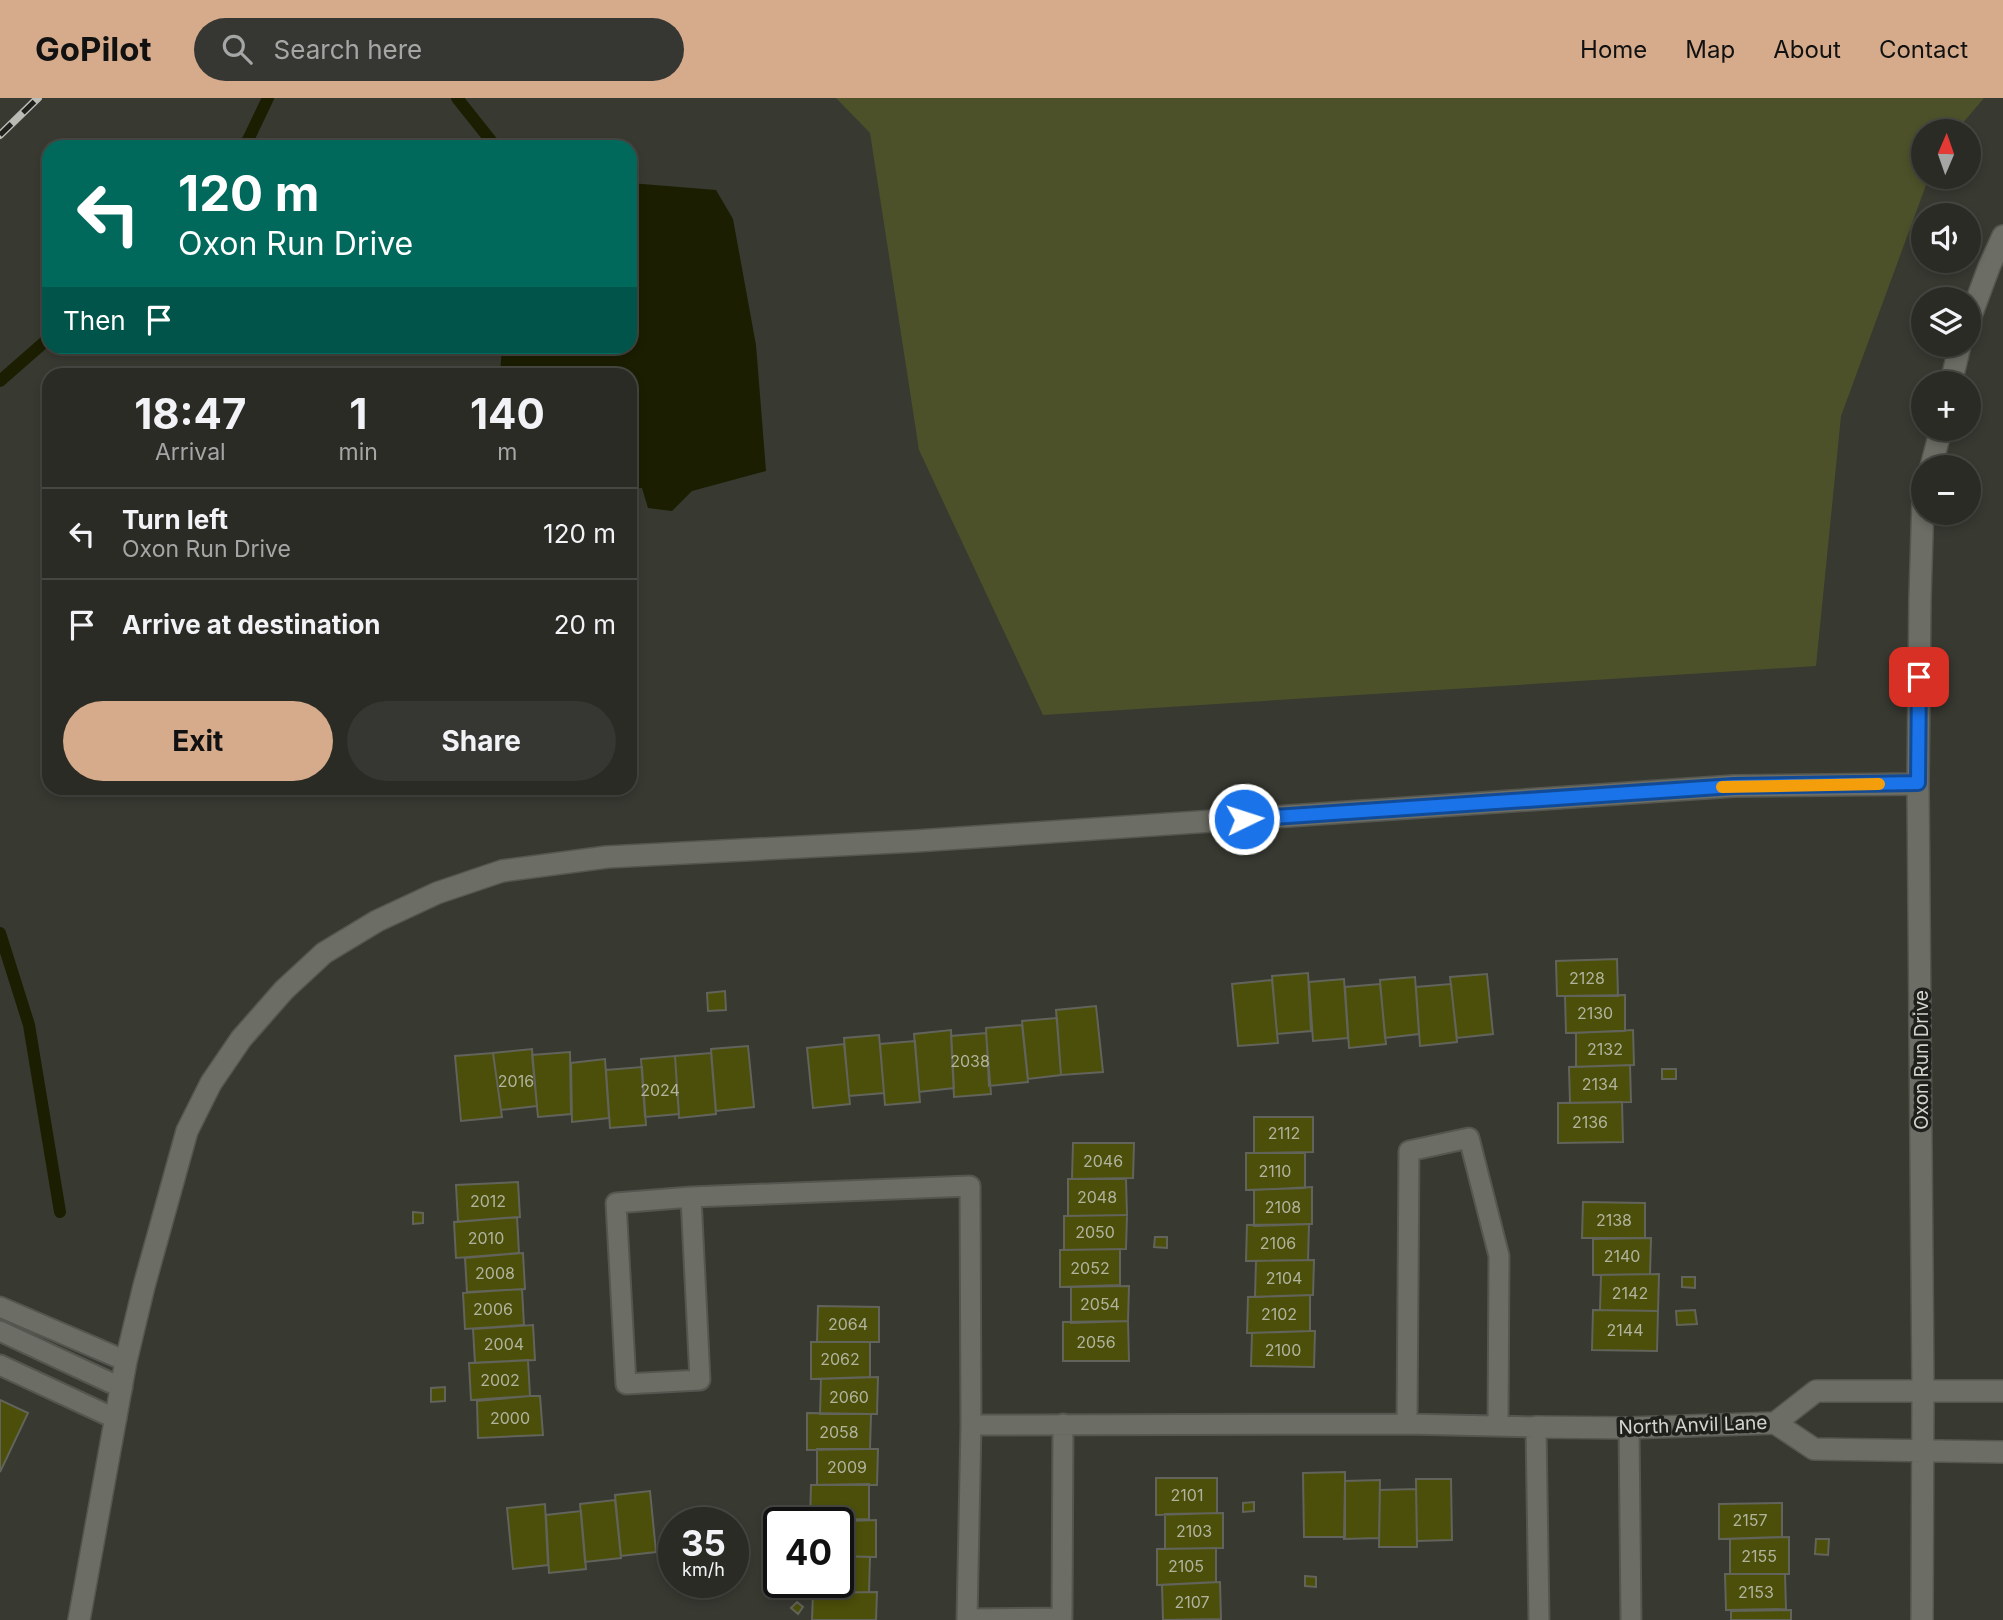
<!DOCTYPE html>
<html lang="en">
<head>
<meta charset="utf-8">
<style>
  :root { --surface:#2a2b25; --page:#363732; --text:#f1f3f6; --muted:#a5a7a7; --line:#464742; --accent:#d6ab8b }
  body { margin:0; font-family:Inter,sans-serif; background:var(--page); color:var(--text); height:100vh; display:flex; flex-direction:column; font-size:26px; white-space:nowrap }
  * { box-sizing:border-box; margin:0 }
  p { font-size:23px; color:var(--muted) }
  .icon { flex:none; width:38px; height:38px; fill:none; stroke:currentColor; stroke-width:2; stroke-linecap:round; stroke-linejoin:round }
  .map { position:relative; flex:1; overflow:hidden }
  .side { position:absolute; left:42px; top:270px; width:595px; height:427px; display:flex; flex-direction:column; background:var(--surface); border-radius:21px; box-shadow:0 4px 10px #0003,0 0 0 2px var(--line) }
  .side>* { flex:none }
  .guide { position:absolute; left:42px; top:42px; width:595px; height:214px; border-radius:21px; box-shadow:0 4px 10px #0003,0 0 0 2px var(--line); background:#00695c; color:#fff; overflow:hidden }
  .needle { width:46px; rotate:2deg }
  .fabs { position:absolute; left:1911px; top:21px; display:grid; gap:14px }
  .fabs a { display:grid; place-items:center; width:70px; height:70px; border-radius:50%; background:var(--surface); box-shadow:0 4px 10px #0003,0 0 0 2px var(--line); font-size:35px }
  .speed { position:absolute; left:658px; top:1409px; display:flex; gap:14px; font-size:35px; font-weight:700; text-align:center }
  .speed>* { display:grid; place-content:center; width:91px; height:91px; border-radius:50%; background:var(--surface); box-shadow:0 4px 10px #0003,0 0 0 2px var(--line); line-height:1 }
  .speed small { font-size:18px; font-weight:400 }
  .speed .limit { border:4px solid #111; border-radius:10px; background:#fff; color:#111 }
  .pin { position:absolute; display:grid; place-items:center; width:60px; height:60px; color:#fff; margin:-30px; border-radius:14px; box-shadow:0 4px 10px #0006 }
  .me { position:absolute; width:77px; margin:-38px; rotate:86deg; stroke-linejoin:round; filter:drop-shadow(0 0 5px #0008) }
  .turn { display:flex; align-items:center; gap:24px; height:147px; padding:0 21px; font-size:32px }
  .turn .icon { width:91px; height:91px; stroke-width:2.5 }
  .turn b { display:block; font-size:49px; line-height:60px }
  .then { display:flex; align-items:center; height:66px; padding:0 21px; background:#0003; gap:14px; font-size:26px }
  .eta { display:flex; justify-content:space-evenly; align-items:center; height:119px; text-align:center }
  .eta b { font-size:42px; font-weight:700; line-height:49px }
  .action { display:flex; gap:14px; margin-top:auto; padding:14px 21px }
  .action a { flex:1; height:80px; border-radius:42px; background:var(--accent); color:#111; font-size:28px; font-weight:700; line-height:80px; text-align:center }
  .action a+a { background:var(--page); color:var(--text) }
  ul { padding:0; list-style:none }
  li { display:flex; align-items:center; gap:21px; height:91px; padding:0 21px; border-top:2px solid var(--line) }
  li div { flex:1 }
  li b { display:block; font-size:26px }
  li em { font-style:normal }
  header { display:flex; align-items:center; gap:42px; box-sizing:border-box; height:98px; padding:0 35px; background:var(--accent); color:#111 }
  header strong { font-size:33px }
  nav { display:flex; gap:38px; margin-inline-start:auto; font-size:24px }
  .search { width:490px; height:63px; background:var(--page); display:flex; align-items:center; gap:18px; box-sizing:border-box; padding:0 24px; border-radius:38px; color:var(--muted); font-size:26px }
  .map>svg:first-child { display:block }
  .green { fill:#4d5129 }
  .water { fill:#1b1e00 }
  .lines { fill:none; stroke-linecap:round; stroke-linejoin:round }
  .stream { stroke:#1b1e00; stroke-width:12 }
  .building { fill:#4b4f09; stroke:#62635a; stroke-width:2 }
  .service-casing { stroke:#55564f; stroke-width:23 }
  .minor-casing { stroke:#55564f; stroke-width:24 }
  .tertiary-casing { stroke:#55564f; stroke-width:24 }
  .service { stroke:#6c6d64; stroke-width:19 }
  .minor { stroke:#6c6d64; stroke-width:21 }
  .tertiary { stroke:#6c6d64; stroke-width:21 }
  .rail-casing { stroke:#babbb5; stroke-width:8 }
  .rail { stroke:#1f201c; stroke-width:5; stroke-dasharray:16; stroke-linecap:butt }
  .route-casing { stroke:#114b97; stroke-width:18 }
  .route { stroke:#1a73e8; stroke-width:12 }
  .slow { stroke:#f59e0b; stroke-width:12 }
  .labels { text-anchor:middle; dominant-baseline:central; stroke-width:7; stroke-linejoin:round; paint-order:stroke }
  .number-label { font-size:16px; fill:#b1b39d }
  .street-label { font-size:19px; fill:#d3d4ce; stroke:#1f201c }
</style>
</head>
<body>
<header>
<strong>GoPilot</strong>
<div class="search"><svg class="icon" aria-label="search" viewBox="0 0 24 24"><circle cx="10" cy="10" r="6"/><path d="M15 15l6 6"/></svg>Search here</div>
<nav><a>Home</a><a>Map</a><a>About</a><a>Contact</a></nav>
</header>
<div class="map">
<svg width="2003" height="1522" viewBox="0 0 2003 1522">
  <rect width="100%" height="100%" fill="#383931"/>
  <path class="green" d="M 836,0 L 1984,0 L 1956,33 L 1923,33 L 1923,79 L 1929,79 L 1841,318 L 1816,568 L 1043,617 L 919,352 L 870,35 Z"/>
  <path class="water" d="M 630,85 L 716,92 L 733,121 L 756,247 L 766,373 L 692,393 L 672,413 L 648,410 L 642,390 L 630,390 L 630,276 L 500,276 L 502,249 L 630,248 Z"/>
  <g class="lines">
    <path class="stream" d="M 457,0 L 496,49
      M 241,49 L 248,42 L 268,0
      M 0,283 L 49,240
      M 0,835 L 29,927 L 60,1114"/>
  </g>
  <path class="building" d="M 1617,861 L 1618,898 L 1557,898 L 1556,863 Z
    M 1308,875 L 1311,933 L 1277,936 L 1272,878 Z
    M 1487,876 L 1493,936 L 1457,940 L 1450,879 Z
    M 1415,879 L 1419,936 L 1385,940 L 1380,882 Z
    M 1344,881 L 1348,940 L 1313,943 L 1309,884 Z
    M 1272,882 L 1278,945 L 1238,948 L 1232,886 Z
    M 1380,886 L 1386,946 L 1349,950 L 1345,889 Z
    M 1451,886 L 1457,944 L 1420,948 L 1416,889 Z
    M 725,893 L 726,912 L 708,913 L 707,895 Z
    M 1625,897 L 1625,933 L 1566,935 L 1565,898 Z
    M 1096,908 L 1103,974 L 1061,977 L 1056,912 Z
    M 1057,920 L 1061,977 L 1028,981 L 1022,923 Z
    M 1022,927 L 1028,984 L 989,988 L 986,930 Z
    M 951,932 L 954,990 L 919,994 L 914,936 Z
    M 1633,932 L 1634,967 L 1576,969 L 1576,935 Z
    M 986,935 L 991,996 L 954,999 L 951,938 Z
    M 879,937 L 884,995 L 849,998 L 844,940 Z
    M 915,943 L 920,1004 L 885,1007 L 880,946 Z
    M 844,946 L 850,1006 L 813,1010 L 807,950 Z
    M 748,948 L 754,1009 L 716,1013 L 711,951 Z
    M 532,951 L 537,1008 L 501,1012 L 493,955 Z
    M 570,954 L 571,1016 L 538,1019 L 532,957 Z
    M 493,955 L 502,1019 L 461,1023 L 455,958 Z
    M 711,955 L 716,1016 L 679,1020 L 675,958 Z
    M 675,958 L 679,1016 L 645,1019 L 641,961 Z
    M 605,961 L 609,1020 L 572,1024 L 571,965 Z
    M 1630,967 L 1631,1004 L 1570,1005 L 1569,969 Z
    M 642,969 L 646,1027 L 610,1030 L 606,972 Z
    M 1662,971 L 1676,971 L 1676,981 L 1662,981 Z
    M 1622,1004 L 1623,1044 L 1558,1045 L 1558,1005 Z
    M 1254,1019 L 1313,1019 L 1313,1054 L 1254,1055 Z
    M 1073,1045 L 1134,1045 L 1133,1080 L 1072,1081 Z
    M 1246,1055 L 1305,1055 L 1305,1090 L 1246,1092 Z
    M 1068,1081 L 1126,1081 L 1127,1117 L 1068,1118 Z
    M 518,1084 L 520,1119 L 458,1124 L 456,1087 Z
    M 1312,1089 L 1312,1126 L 1254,1128 L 1254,1092 Z
    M 1583,1104 L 1645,1105 L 1645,1140 L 1582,1140 Z
    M 413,1114 L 423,1115 L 423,1125 L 413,1126 Z
    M 1127,1117 L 1126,1151 L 1064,1152 L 1064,1118 Z
    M 517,1119 L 519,1155 L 456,1160 L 454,1124 Z
    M 1309,1126 L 1308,1162 L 1246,1163 L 1247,1127 Z
    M 1155,1139 L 1167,1139 L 1167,1150 L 1154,1149 Z
    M 1651,1140 L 1650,1176 L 1593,1177 L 1593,1141 Z
    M 1120,1151 L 1120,1187 L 1060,1189 L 1060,1152 Z
    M 523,1155 L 525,1191 L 467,1194 L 465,1160 Z
    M 1314,1162 L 1313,1197 L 1255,1199 L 1256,1163 Z
    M 1659,1176 L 1658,1213 L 1600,1212 L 1601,1177 Z
    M 1682,1179 L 1695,1179 L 1695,1190 L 1682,1189 Z
    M 1129,1188 L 1128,1223 L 1071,1225 L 1071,1189 Z
    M 522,1191 L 524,1227 L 465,1231 L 463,1195 Z
    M 1310,1197 L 1310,1233 L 1247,1235 L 1248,1199 Z
    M 818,1208 L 879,1209 L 879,1244 L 817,1244 Z
    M 1593,1212 L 1658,1213 L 1657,1253 L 1592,1252 Z
    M 1695,1212 L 1697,1226 L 1677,1227 L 1676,1213 Z
    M 1128,1223 L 1129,1263 L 1063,1263 L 1063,1224 Z
    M 533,1227 L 535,1262 L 475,1265 L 473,1231 Z
    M 1310,1233 L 1315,1233 L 1314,1269 L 1251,1268 L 1252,1235 Z
    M 811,1244 L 870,1244 L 870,1279 L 811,1281 Z
    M 528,1262 L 530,1298 L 471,1302 L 469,1265 Z
    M 878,1279 L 877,1316 L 820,1316 L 821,1281 Z
    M 445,1289 L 445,1303 L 431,1304 L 431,1290 Z
    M 530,1298 L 540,1298 L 543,1337 L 478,1340 L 477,1303 Z
    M 0,1302 L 28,1315 L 0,1374 Z
    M 807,1315 L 871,1316 L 870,1351 L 807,1352 Z
    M 817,1351 L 878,1351 L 877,1387 L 817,1387 Z
    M 1345,1374 L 1345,1439 L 1304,1439 L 1303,1375 Z
    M 1156,1380 L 1217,1380 L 1217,1415 L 1156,1417 Z
    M 1416,1381 L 1451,1381 L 1452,1442 L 1417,1443 Z
    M 1380,1382 L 1379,1440 L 1344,1441 L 1345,1383 Z
    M 869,1386 L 869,1421 L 810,1423 L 811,1387 Z
    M 1416,1391 L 1417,1449 L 1379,1449 L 1380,1392 Z
    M 650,1393 L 656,1454 L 621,1458 L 615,1397 Z
    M 615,1402 L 621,1460 L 585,1464 L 580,1406 Z
    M 1254,1404 L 1254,1413 L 1243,1414 L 1243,1405 Z
    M 1782,1405 L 1782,1439 L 1719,1441 L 1719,1406 Z
    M 545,1406 L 548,1467 L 513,1471 L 507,1410 Z
    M 581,1413 L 586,1471 L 549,1475 L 546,1417 Z
    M 1223,1415 L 1223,1450 L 1165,1451 L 1165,1416 Z
    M 876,1422 L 876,1459 L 838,1458 L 838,1424 L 819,1424 Z
    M 1789,1439 L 1789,1476 L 1730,1476 L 1730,1441 Z
    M 1816,1441 L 1829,1441 L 1828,1457 L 1815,1456 Z
    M 772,1443 L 779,1444 L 779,1455 L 771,1454 Z
    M 1216,1450 L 1216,1484 L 1157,1487 L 1157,1451 Z
    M 838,1458 L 870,1459 L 869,1494 L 807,1495 L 807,1484 L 838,1484 Z
    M 1725,1476 L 1785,1476 L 1786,1511 L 1726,1512 Z
    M 1305,1478 L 1316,1479 L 1316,1489 L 1305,1488 Z
    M 1220,1484 L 1221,1521 L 1163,1522 L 1162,1487 Z
    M 877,1494 L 876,1522 L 812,1522 L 813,1495 Z
    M 797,1504 L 803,1509 L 798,1516 L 791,1510 Z
    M 1791,1512 L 1791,1522 L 1731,1522 L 1731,1513 Z"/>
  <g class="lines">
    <defs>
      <path id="service" d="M 691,1099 L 970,1088 L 971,1327 L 967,1521 L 1062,1520 L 1063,1326
        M 691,1099 L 700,1282 L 626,1286 L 616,1105 Z
        M 0,1209 L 126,1263
        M 0,1233 L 122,1290
        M 0,1267 L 116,1321
        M 1407,1326 L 1409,1053 L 1469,1040 L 1499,1158 L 1498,1328
        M 971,1327 L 1407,1326 L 1536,1329 L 1539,1522
        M 1629,1330 L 1631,1522"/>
      <path id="minor" d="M 1918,686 L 1923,1293 L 1922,1522
        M 1775,1325 L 1814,1351 L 2003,1354
        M 1536,1329 L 1629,1330 L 1775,1325 L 1816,1293 L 2003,1293"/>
      <path id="tertiary" d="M 1969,223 L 1989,169 L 2003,138
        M 1951,285 L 1960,247
        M 1931,369 L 1941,331
        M 79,1522 L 126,1263 L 144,1188 L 187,1033 L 211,985 L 241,941 L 284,892 L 324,855 L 377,823 L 437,795 L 502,773 L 607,759 L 916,743 L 1734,688 L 1918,686 L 1920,500 L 1923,402"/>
    </defs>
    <use href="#service" class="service-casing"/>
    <use href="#minor" class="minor-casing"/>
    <use href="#tertiary" class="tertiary-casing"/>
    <use href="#service" class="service"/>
    <use href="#minor" class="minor"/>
    <use href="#tertiary" class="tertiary"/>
    <defs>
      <path id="rail" d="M 0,37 L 38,0"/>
    </defs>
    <use href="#rail" class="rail-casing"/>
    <use href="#rail" class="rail"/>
  </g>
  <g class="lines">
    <defs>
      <path id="route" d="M 1244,721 L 1734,688 L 1918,685 L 1919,579"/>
    </defs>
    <use href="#route" class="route-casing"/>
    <use href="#route" class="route"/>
    <path class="slow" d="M 1722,689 L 1879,686"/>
  </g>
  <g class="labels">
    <g class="number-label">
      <text x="1587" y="880">2128</text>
      <text x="1595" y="915">2130</text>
      <text x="1605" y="951">2132</text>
      <text x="970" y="963">2038</text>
      <text x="516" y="983">2016</text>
      <text x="1600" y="986">2134</text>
      <text x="660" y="992">2024</text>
      <text x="1590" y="1024">2136</text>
      <text x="1284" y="1035">2112</text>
      <text x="1103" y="1063">2046</text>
      <text x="1275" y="1073">2110</text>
      <text x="1097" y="1099">2048</text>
      <text x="488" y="1103">2012</text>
      <text x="1283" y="1109">2108</text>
      <text x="1614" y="1122">2138</text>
      <text x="1095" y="1134">2050</text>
      <text x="486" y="1140">2010</text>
      <text x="1278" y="1145">2106</text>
      <text x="1622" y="1158">2140</text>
      <text x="1090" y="1170">2052</text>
      <text x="495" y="1175">2008</text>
      <text x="1284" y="1180">2104</text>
      <text x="1630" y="1195">2142</text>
      <text x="1100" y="1206">2054</text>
      <text x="493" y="1211">2006</text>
      <text x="1279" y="1216">2102</text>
      <text x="848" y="1226">2064</text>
      <text x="1625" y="1232">2144</text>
      <text x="1096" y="1244">2056</text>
      <text x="504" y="1246">2004</text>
      <text x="1283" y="1252">2100</text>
      <text x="840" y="1261">2062</text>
      <text x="500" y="1282">2002</text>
      <text x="849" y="1299">2060</text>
      <text x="510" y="1320">2000</text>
      <text x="839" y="1334">2058</text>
      <text x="847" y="1369">2009</text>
      <text x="1187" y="1397">2101</text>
      <text x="1750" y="1422">2157</text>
      <text x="1194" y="1433">2103</text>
      <text x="1759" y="1458">2155</text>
      <text x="1186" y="1468">2105</text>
      <text x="1756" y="1494">2153</text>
      <text x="1192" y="1504">2107</text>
    </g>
    <g class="street-label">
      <text transform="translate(1921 962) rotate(-90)">Oxon Run Drive</text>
      <text transform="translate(1693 1327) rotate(-2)">North Anvil Lane</text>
    </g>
  </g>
</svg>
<div class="fabs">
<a><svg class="needle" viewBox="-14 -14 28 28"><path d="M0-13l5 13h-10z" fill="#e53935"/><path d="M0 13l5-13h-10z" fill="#a5a7a7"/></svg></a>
<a><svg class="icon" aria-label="sound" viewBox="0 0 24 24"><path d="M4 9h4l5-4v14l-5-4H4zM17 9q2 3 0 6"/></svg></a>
<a><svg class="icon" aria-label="layers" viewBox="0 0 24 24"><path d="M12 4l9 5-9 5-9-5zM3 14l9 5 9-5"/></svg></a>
<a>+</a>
<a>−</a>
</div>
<div class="speed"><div>35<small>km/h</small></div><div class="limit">40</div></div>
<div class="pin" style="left:1919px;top:579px;background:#d93025"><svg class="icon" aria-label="arrive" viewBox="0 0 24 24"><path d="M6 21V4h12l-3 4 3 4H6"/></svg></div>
<svg class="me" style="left:1244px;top:721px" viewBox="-20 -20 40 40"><circle r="17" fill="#1a73e8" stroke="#fff" stroke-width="3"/><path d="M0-11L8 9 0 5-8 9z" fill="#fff"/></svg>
<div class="guide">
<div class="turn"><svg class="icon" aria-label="left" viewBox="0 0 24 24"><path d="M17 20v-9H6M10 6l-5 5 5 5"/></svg><div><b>120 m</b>Oxon Run Drive</div></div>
<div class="then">Then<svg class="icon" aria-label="arrive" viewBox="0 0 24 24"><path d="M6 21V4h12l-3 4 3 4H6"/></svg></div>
</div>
<section class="side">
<div class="eta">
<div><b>18:47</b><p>Arrival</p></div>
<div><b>1</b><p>min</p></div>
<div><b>140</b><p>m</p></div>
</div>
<ul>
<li><svg class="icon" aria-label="left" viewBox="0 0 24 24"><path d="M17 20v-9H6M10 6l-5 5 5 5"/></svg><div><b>Turn left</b><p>Oxon Run Drive</p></div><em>120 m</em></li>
<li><svg class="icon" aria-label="arrive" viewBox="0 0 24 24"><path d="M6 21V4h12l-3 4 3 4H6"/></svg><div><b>Arrive at destination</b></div><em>20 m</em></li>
</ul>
<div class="action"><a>Exit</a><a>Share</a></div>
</section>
</div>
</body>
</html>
